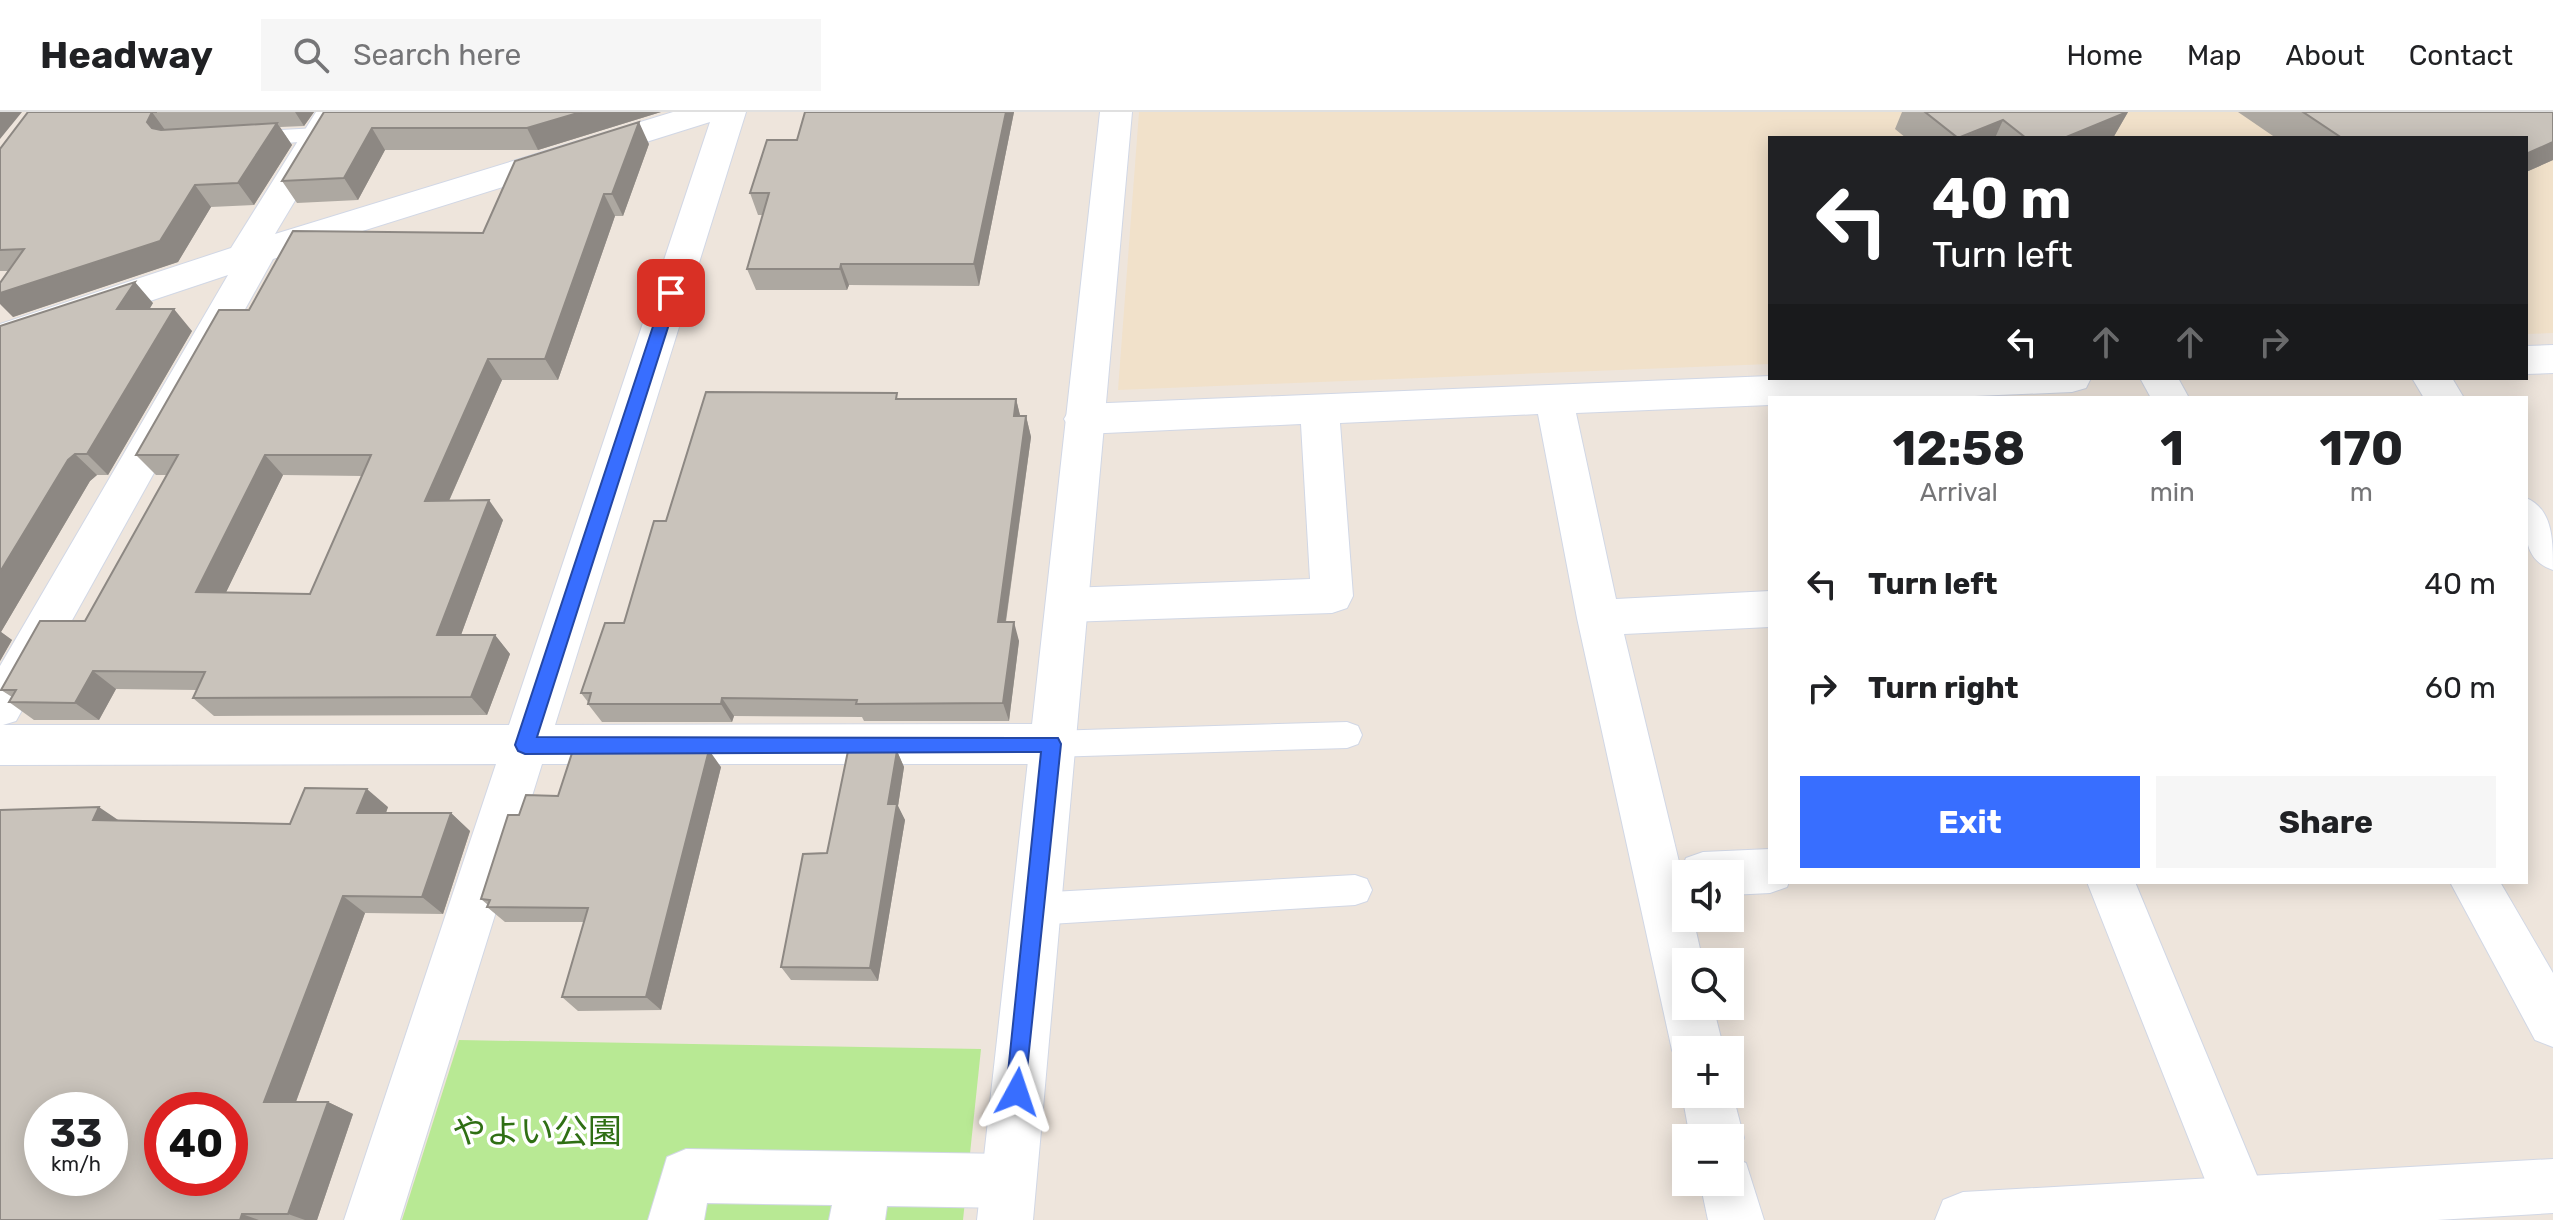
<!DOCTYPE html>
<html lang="en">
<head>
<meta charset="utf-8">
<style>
  :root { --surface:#fff; --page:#f6f6f6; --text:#202124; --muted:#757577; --line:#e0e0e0; --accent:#386eff }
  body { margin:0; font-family:Rubik,"Noto Sans JP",sans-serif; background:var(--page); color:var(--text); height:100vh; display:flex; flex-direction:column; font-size:30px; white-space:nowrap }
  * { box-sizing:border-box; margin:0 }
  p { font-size:26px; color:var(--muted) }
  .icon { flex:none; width:44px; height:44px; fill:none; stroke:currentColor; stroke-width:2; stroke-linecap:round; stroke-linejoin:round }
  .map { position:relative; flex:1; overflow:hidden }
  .details { position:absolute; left:1768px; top:284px; width:760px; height:488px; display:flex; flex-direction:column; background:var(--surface); border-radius:0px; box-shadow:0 4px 20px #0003 }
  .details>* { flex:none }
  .banner { position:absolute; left:1768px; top:24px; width:760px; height:244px; border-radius:0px; box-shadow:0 4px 20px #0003; background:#202124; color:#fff; overflow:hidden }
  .fabs { position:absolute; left:1672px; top:748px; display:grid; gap:16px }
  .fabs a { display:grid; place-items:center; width:72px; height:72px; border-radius:0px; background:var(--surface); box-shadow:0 4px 20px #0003; font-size:40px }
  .speed { position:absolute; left:24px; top:980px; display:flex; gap:16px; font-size:40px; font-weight:700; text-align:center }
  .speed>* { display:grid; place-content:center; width:104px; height:104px; border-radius:50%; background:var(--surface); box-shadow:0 4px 20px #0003; line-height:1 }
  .speed small { font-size:20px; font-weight:400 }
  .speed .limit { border:12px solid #d22; background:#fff; color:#111 }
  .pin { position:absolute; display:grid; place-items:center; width:68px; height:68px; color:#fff; margin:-34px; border-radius:16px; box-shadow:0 4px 12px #0006 }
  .me { position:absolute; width:88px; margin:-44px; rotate:5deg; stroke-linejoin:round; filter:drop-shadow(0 0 6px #0008) }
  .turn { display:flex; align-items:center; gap:28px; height:168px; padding:0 32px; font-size:36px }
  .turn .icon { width:104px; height:104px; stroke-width:2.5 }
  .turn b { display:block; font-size:56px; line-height:68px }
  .lanes { display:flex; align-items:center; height:76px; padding:0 32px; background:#0003; justify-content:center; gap:40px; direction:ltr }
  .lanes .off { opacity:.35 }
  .eta { display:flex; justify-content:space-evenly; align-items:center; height:136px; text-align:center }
  .eta b { font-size:48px; font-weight:700; line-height:56px }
  .primary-button { display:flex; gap:16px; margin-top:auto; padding:16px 32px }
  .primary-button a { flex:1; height:92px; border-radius:0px; background:var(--accent); color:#fff; font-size:32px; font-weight:700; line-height:92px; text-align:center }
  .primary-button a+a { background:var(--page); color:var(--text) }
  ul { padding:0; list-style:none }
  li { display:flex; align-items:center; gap:24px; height:104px; padding:0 32px }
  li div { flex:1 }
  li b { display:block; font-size:30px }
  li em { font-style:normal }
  header { display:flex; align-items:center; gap:48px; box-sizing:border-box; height:112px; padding:0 40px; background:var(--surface); border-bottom:2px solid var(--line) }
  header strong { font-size:38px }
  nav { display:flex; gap:44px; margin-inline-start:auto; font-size:28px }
  .search { width:560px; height:72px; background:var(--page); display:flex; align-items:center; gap:20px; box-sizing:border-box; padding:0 28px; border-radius:0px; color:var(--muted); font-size:30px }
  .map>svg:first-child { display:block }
  .education { fill:#f1e1ca }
  .green { fill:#b8e994 }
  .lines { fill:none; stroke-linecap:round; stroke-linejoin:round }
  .service-casing { stroke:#d1d7e5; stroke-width:2 }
  .pedestrian-casing { stroke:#d1d7e5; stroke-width:2 }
  .minor-casing { stroke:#d1d7e5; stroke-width:2 }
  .tertiary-casing { stroke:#d1d7e5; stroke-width:2 }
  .service { fill:#fff; fill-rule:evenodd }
  .pedestrian { fill:#fff; fill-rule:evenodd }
  .minor { fill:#fff; fill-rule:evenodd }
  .tertiary { fill:#fff; fill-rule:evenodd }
  .wall { fill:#ada8a1; fill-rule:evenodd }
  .shaded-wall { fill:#8d8883 }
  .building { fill:#c9c3bb; stroke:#8d8883; stroke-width:2; fill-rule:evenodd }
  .route { fill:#386eff; stroke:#2448a6; stroke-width:2 }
  .labels { text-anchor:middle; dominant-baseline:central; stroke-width:7; stroke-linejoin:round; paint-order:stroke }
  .near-park-label { font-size:34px; fill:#2f6f14; stroke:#fff }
</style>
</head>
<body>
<header>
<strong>Headway</strong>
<div class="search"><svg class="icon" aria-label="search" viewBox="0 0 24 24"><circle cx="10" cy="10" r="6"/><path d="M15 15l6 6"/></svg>Search here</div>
<nav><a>Home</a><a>Map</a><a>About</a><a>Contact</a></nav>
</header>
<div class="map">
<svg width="2553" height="1108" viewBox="0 0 2553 1108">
  <rect width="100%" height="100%" fill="#eee5dc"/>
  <path class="education" d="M 1139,0 L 2553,0 L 2553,221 L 2526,222 L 2526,26 L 1770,26 L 1770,252 L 1118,278 Z"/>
  <path class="green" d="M 459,928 L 981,937 L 963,1108 L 402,1108 Z"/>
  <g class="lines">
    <defs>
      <path id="service" d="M 317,16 L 325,18 L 328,23 L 325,28 L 247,34 L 239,32 L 236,27 L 239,22 L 247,20 Z
        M 1347,610 L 1358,614 L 1362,623 L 1358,632 L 1347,636 L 1051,645 L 1040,642 L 1035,632 L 1040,622 L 1051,619 Z
        M 1355,763 L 1367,767 L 1372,778 L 1367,789 L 1355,793 L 1034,813 L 1022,808 L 1017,797 L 1022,786 L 1034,781 Z"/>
      <path id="pedestrian" d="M 686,1037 L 1009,1042 L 1028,1050 L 1036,1069 L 1028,1088 L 1009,1096 L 887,1094 L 885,1108 L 829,1108 L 832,1093 L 707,1091 L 704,1108 L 648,1108 L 667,1045 Z"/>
      <path id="minor" d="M 316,0 L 348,0 L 275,122 L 673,0 L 746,0 L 555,613 L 1051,612 L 1067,618 L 1074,632 L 1067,646 L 1051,652 L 542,652 L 400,1108 L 344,1108 L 496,652 L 0,653 L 0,554 L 228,163 L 0,239 L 0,212 L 231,136 ZM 710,10 L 509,613 L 3,613 L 16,609 L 273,147 Z
        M 2553,233 L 2553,261 L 2526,262 L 2526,234 Z
        M 1770,264 L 2091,266 L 2086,276 L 2072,280 L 1927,286 L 1770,286 L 1770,293 L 1576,301 L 1616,487 L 1770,479 L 1770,515 L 1624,522 L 1681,758 L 1686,746 L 1703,740 L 1770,737 L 1770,770 L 1789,770 L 1787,775 L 1770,781 L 1730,783 L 1730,762 L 1686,762 L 1686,806 L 1693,806 L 1703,850 L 1686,850 L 1686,894 L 1713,894 L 1724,938 L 1686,938 L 1686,959 L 1680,956 L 1672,938 L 1577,506 L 1538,302 L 1340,311 L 1353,484 L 1347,496 L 1332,501 L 1067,510 L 1052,505 L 1046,493 L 1052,481 L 1067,476 L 1310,467 L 1301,312 L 1084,322 L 1070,317 L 1064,307 L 1070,297 L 1084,292 Z
        M 2140,266 L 2178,266 L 2189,286 L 2151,286 Z
        M 2412,266 L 2452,266 L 2464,286 L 2424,286 Z
        M 2526,386 C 2553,397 2553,428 2553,458 C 2520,447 2526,416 2526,386 Z
        M 2087,770 L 2135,770 L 2268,1090 L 2261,1108 L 2221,1108 Z
        M 2450,770 L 2500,770 L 2553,861 L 2553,935 L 2535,928 Z
        M 1686,972 L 1686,982 L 1730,982 L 1730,972 L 1744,1026 L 1734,1046 L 1746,1051 L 1764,1108 L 1708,1108 L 1700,1070 L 1730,1070 L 1730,1026 L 1690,1026 L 1682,982 Z"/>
      <path id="tertiary" d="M 1100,0 L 1132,0 L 1033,1108 L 977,1108 Z
        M 2553,1047 L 2553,1101 L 2437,1108 L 1935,1108 L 1943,1088 L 1963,1080 Z"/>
    </defs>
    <use href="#service" class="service-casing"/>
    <use href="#pedestrian" class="pedestrian-casing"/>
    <use href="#minor" class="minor-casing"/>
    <use href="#tertiary" class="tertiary-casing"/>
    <use href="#service" class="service"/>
    <use href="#pedestrian" class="pedestrian"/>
    <use href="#minor" class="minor"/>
    <use href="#tertiary" class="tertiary"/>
  </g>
  <path class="wall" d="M 28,0 L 314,0 L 304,14 L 280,15 L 292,33 L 254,93 L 211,95 L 178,150 L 13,205 L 9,159 L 0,159 L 0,37 Z
    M 324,0 L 661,0 L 538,38 L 385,38 L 358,88 L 297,91 L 282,69 Z
    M 805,0 L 1014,0 L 979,174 L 849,173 L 847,178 L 756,178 L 747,157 L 763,103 L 758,103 L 750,81 L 797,28 Z
    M 1902,0 L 2128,0 L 2113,26 L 1906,26 L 1895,17 Z
    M 2238,0 L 2553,0 L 2553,48 L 2526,60 L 2526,26 L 2276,26 Z
    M 649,32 L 623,104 L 615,104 L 558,268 L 502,268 L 449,389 L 503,408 L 461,523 L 495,523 L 510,542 L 487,603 L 214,604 L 193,586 L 197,578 L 116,577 L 99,608 L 34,608 L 9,590 L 12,585 L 1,578 L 85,509 L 167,363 L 156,363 L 136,343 L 249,198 L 483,121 ZM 283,363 L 362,364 L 310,482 L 226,480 Z
    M 153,191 L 149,197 L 192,219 L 108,363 L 97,363 L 90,369 L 1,520 L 12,528 L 0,549 L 0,214 Z
    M 899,287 L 1016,287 L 1020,304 L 1026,304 L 1031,325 L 1006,510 L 1019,529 L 1009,609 L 864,609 L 862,605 L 734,604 L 732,610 L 602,610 L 588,592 L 588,590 L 581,581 L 624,511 L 666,409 Z
    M 897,639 L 904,655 L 898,694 L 905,708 L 878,869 L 791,868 L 781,855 Z
    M 721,655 L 661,898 L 578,899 L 562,885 L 584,810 L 505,810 L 487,795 L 488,793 L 481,787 L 519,703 L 558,684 Z
    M 388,695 L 386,701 L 451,701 L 470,719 L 443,802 L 365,801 L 296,990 L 328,990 L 353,1002 L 317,1108 L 0,1108 L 119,709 L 290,712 Z"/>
  <path class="shaded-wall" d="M 0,0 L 22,0 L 0,27 Z
    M 152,0 L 168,22 L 163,32 L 147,10 Z
    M 295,0 L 314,0 L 304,14 Z
    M 581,0 L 661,0 L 538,38 L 527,16 Z
    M 1006,0 L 1014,0 L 979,174 L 974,152 Z
    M 2128,0 L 2113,26 L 2064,26 Z
    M 2003,8 L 1995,26 L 1961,26 Z
    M 639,10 L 649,32 L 623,104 L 612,82 Z
    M 277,11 L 292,33 L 254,93 L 238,71 Z
    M 372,16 L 385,38 L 358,88 L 344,66 Z
    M 2553,30 L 2553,48 L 2526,60 L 2526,42 Z
    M 195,73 L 211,95 L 178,150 L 13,205 L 0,192 L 0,181 Z
    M 604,82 L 615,104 L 558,268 L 545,247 Z
    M 841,152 L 849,173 L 847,178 L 840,157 Z
    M 135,170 L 153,191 L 137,219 L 117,197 Z
    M 174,197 L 192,219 L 108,363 L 87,342 Z
    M 488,247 L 502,268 L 440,409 L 425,389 Z
    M 1016,287 L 1021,307 L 1014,304 Z
    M 1026,304 L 1031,325 L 1003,528 L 998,510 Z
    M 75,342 L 97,363 L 90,369 L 1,520 L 12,528 L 0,549 L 0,460 L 68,348 Z
    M 265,343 L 283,363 L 217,499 L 196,480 Z
    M 489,388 L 503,408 L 454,542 L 437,523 Z
    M 1014,510 L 1019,529 L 1009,609 L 1003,591 Z
    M 495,523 L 510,542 L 487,603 L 471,585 Z
    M 93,559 L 116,577 L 99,608 L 75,591 Z
    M 722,586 L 734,604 L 732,610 L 721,592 Z
    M 709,638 L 721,655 L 661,898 L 646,885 Z
    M 897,639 L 904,655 L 898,694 L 905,708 L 878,869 L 870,856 L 888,692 Z
    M 367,677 L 388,695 L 379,719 L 357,701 Z
    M 99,695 L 127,714 L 93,708 Z
    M 451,701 L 470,719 L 443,802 L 422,785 Z
    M 343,784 L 365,801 L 291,1003 L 264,990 Z
    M 328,990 L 353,1002 L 317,1108 L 305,1108 L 288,1102 Z
    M 242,1102 L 259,1108 L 240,1108 Z"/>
  <path class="building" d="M 28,0 L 157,0 L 152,0 L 147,10 L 152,16 L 161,18 L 277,11 L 238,71 L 195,73 L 160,129 L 0,181 L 0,171 L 24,137 L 0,138 L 0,37 Z
    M 324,0 L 581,0 L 527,16 L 372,16 L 344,66 L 282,69 Z
    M 805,0 L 1006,0 L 974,152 L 841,152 L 840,157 L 747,157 L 769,81 L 750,81 L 767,28 L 797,28 Z
    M 1925,0 L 2127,0 L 2064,26 L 2026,26 L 2003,8 L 1958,26 Z
    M 2303,0 L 2553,0 L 2553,30 L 2526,42 L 2526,26 L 2342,26 Z
    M 639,10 L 612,82 L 604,82 L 545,247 L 488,247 L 425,389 L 489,388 L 437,523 L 495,523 L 471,585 L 193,586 L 205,560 L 93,559 L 75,591 L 9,590 L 16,578 L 1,578 L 40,509 L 85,509 L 178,343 L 136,343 L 219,198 L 249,198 L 293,119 L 483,121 L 515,49 ZM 265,343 L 371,343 L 310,482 L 196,480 Z
    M 135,170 L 117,197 L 174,197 L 87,342 L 75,342 L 68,348 L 0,460 L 0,214 Z
    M 706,280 L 897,281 L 896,287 L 1016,287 L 1014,304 L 1026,304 L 998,510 L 1014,510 L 1003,591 L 856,592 L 857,588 L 722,586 L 721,592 L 588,592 L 591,581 L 581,581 L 605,511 L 624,511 L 654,409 L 666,409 Z
    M 573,638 L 709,638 L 646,885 L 562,885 L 588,796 L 487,795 L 490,788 L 481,787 L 508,703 L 519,703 L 526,683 L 558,684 Z
    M 848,639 L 897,639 L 888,692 L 897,692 L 870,856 L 781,855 L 803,742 L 827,741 Z
    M 305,676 L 367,677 L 357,701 L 451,701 L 422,785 L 343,784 L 264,990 L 328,990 L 288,1102 L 242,1102 L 240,1108 L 0,1108 L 0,698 L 99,695 L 93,708 L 290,712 ZM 42,998 L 110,998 L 110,1066 L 42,1066 ZM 162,998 L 230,998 L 230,1066 L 162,1066 Z"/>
  <path class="route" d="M 671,176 L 679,181 L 537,625 L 1058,626 L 1061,632 L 1024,987 L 1017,991 L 1009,987 L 1006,980 L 1041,640 L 525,642 L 518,639 L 515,633 L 664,181 Z"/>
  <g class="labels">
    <g class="near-park-label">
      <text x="537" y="1019">やよい公園</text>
    </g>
  </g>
</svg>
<div class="fabs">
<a><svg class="icon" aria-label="sound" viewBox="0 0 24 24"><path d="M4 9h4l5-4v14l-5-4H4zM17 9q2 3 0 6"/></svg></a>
<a><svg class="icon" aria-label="search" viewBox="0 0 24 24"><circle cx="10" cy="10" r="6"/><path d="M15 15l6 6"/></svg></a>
<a>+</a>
<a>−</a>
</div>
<div class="speed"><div>33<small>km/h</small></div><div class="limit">40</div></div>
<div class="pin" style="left:671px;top:181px;background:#d93025"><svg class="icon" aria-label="arrive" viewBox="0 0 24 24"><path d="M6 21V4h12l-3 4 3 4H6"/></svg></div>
<svg class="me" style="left:1017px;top:980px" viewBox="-20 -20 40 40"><path d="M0-17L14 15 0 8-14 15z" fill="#386eff" stroke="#fff" stroke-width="4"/></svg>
<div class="banner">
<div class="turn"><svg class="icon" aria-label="left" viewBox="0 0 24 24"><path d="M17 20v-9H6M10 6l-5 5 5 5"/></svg><div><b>40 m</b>Turn left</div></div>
<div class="lanes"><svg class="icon" aria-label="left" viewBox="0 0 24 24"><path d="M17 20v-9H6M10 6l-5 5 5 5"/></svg><svg class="icon off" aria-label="ahead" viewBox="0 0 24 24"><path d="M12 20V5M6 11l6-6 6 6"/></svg><svg class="icon off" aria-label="ahead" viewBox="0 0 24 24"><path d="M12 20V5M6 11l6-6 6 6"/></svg><svg class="icon off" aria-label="right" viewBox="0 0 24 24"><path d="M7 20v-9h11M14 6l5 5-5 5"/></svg></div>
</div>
<section class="details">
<div class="eta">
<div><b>12:58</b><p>Arrival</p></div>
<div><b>1</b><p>min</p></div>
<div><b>170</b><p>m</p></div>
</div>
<ul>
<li><svg class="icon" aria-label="left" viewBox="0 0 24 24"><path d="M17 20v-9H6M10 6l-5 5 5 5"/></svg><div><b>Turn left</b></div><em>40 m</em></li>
<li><svg class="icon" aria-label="right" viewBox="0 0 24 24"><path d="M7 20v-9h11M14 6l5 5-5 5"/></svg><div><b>Turn right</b></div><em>60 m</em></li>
</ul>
<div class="primary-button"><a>Exit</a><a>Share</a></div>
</section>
</div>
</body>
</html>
